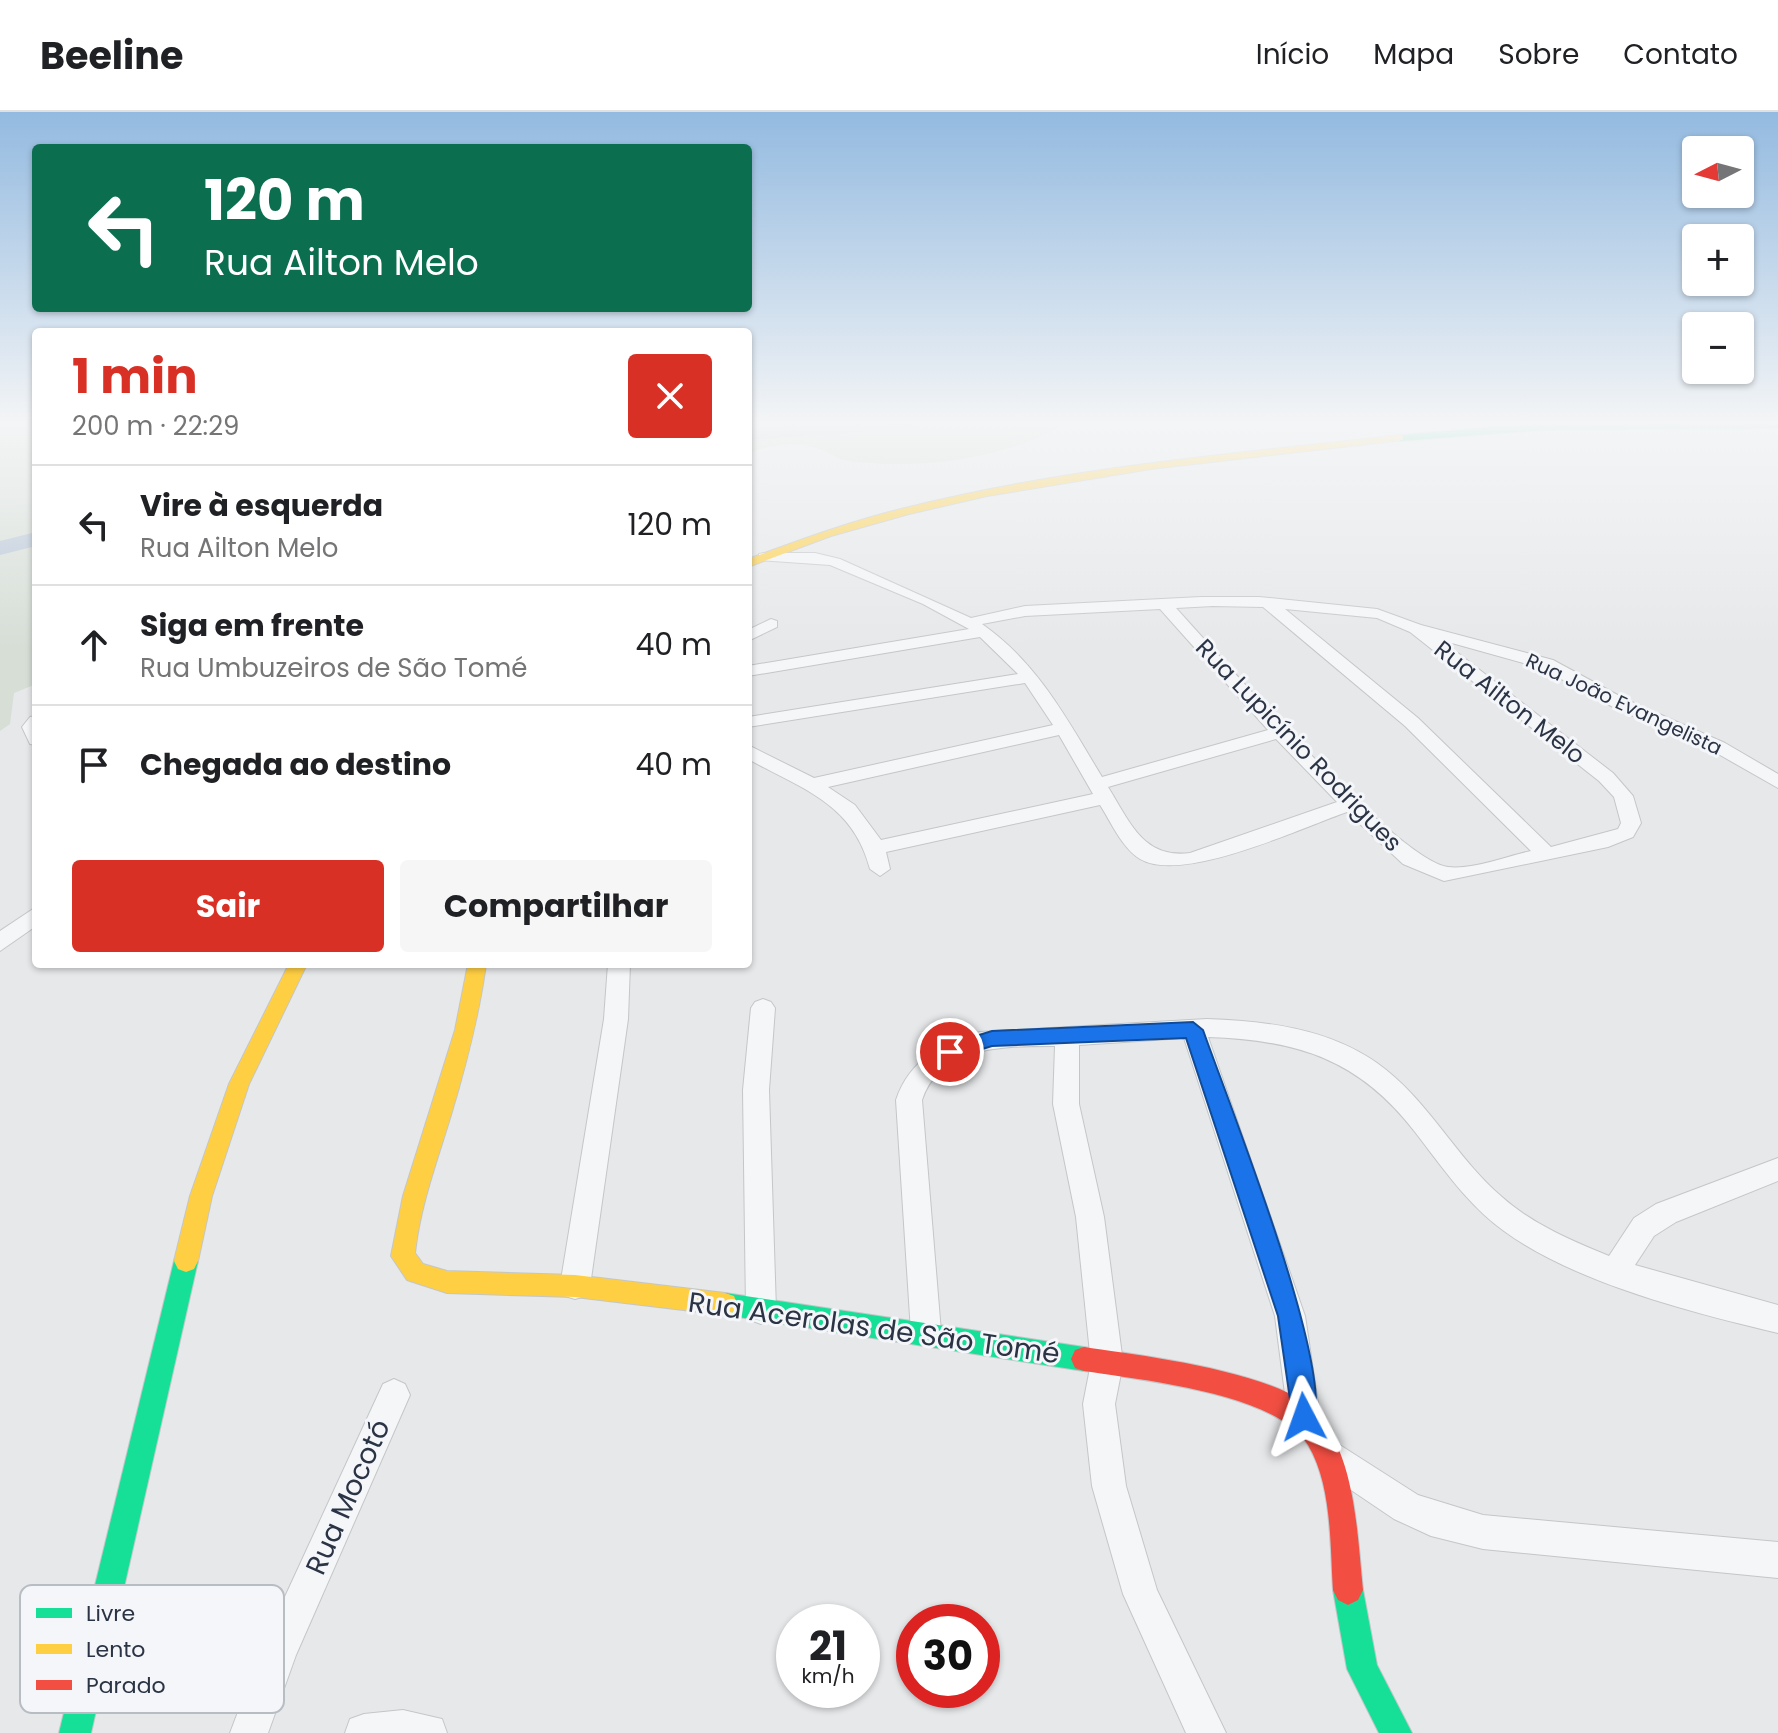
<!DOCTYPE html>
<html lang="pt">
<head>
<meta charset="utf-8">
<style>
  :root { --surface:#fff; --page:#f6f6f6; --text:#202124; --muted:#757577; --line:#e0e0e0; --accent:#d93025 }
  body { margin:0; font-family:Poppins,sans-serif; background:var(--page); color:var(--text); height:100vh; display:flex; flex-direction:column; font-size:30px; white-space:nowrap }
  * { box-sizing:border-box; margin:0 }
  p { font-size:26px; color:var(--muted) }
  .icon { flex:none; width:44px; height:44px; fill:none; stroke:currentColor; stroke-width:2; stroke-linecap:round; stroke-linejoin:round }
  .map { position:relative; flex:1; overflow:hidden }
  .details { position:absolute; left:32px; top:216px; width:720px; height:640px; display:flex; flex-direction:column; background:var(--surface); border-radius:8px; box-shadow:0 2px 6px #0004 }
  .details>* { flex:none }
  .banner { position:absolute; left:32px; top:32px; width:720px; height:168px; border-radius:8px; box-shadow:0 2px 6px #0004; background:#0b6e4f; color:#fff; overflow:hidden }
  .needle { width:52px; rotate:264deg }
  .buttons { position:absolute; left:1682px; top:24px; display:grid; gap:16px }
  .buttons a { display:grid; place-items:center; width:72px; height:72px; border-radius:8px; background:var(--surface); box-shadow:0 2px 6px #0004; font-size:40px }
  .speed { position:absolute; left:776px; top:1492px; display:flex; gap:16px; font-size:40px; font-weight:700; text-align:center }
  .speed>* { display:grid; place-content:center; width:104px; height:104px; border-radius:50%; background:var(--surface); box-shadow:0 2px 6px #0004; line-height:1 }
  .speed small { font-size:20px; font-weight:400 }
  .speed .limit { border:12px solid #d22; background:#fff; color:#111 }
  .pin { position:absolute; display:grid; place-items:center; width:68px; height:68px; color:#fff; margin:-34px; border:4px solid #fff; border-radius:50%; box-shadow:0 2px 8px #0007 }
  .me { position:absolute; width:88px; margin:-44px; rotate:356deg; stroke-linejoin:round; filter:drop-shadow(0 0 6px #0008) }
  .turn { display:flex; align-items:center; gap:28px; height:168px; padding:0 40px; font-size:36px }
  .turn .icon { width:104px; height:104px; stroke-width:2.5 }
  .turn b { display:block; font-size:56px; line-height:68px }
  .round { display:grid; place-items:center; flex:none; width:84px; height:84px; border-radius:8px; background:var(--page) }
  .overview { display:flex; align-items:center; justify-content:space-between; height:136px; padding:0 40px }
  h1 { font-size:48px; font-weight:700; line-height:60px; color:var(--accent) }
  .cta { display:flex; gap:16px; margin-top:auto; padding:16px 40px }
  .cta a { flex:1; height:92px; border-radius:8px; background:var(--accent); color:#fff; font-size:32px; font-weight:700; line-height:92px; text-align:center }
  .cta a+a { background:var(--page); color:var(--text) }
  ul { padding:0; list-style:none }
  li { display:flex; align-items:center; gap:24px; height:120px; padding:0 40px; border-top:2px solid var(--line) }
  li div { flex:1 }
  li b { display:block; font-size:30px }
  li em { font-style:normal }
  header { display:flex; align-items:center; gap:48px; box-sizing:border-box; height:112px; padding:0 40px; background:var(--surface); border-bottom:2px solid var(--line) }
  header strong { font-size:38px }
  nav { display:flex; gap:44px; margin-inline-start:auto; font-size:28px }
  .map>svg:first-child { display:block }
  .green { fill:#d6ded6 }
  .lines { fill:none; stroke-linecap:round; stroke-linejoin:round }
  .river { fill:#b4c4d5; fill-rule:evenodd }
  .street-casing { stroke:#c4c6c8; stroke-width:2 }
  .fast-casing { stroke:#c4c6c8; stroke-width:2 }
  .slow-casing { stroke:#c4c6c8; stroke-width:2 }
  .jam-casing { stroke:#c4c6c8; stroke-width:2 }
  .street { fill:#f5f6f7; fill-rule:evenodd }
  .fast { fill:#16e098; fill-rule:evenodd }
  .slow { fill:#ffcf43; fill-rule:evenodd }
  .jam { fill:#f24e42; fill-rule:evenodd }
  .route { fill:#1a73e8; stroke:#114b97; stroke-width:2 }
  .labels { text-anchor:middle; dominant-baseline:central; stroke-width:6; stroke-linejoin:round; paint-order:stroke }
  .far-street-label { font-size:20px; fill:#2b3445; stroke:#f4f6f9 }
  .street-label { font-size:24px; fill:#2b3445; stroke:#f4f6f9 }
  .near-street-label { font-size:28px; fill:#2b3445; stroke:#f4f6f9 }
  .key { fill:#f4f6f9; stroke:#b8bcc3; stroke-width:2 }
  .key-label { font-size:22px; fill:#2b3445 }
</style>
</head>
<body>
<header>
<strong>Beeline</strong>
<nav><a>Início</a><a>Mapa</a><a>Sobre</a><a>Contato</a></nav>
</header>
<div class="map">
<svg width="1778" height="1621" viewBox="0 0 1778 1621">
  <rect width="100%" height="100%" fill="#e6e8ea"/>
  <path class="green" d="M 0,310 L 36,310 L 36,572 L 14,581 L 10,612 L 0,619 Z
    M 748,310 L 1069,310 C 1005,348 922,358 848,349 C 836,347 826,338 814,335 C 794,329 766,333 748,342 Z"/>
  <g class="lines">
    <path class="river" d="M 839,310 L 924,310 L 914,316 L 748,328 L 748,316 Z
      M 36,420 L 36,434 L 0,443 L 0,429 Z"/>
    <defs>
      <path id="street" d="M 764,441 L 815,441 L 840,447 L 971,506 L 1025,494 L 1201,485 L 1259,485 L 1377,497 L 1421,513 L 1553,548 L 1625,587 L 1725,631 L 1778,662 L 1778,676 L 1713,639 L 1613,595 L 1541,556 L 1441,528 L 1613,661 L 1633,684 L 1641,711 L 1633,725 L 1608,735 L 1444,769 L 1403,752 L 1347,700 C 1301,716 1182,772 1140,747 C 1122,736 1111,710 1100,693 L 886,740 L 890,757 L 880,764 L 870,757 C 853,691 802,677 748,647 L 748,633 L 814,666 L 1053,613 L 1025,571 L 748,615 L 748,605 L 1018,562 L 980,525 L 748,564 L 748,554 L 969,517 L 923,492 L 830,453 L 759,448 L 759,442 ZM 1213,494 L 1263,495 L 1405,614 L 1531,739 C 1507,744 1473,758 1448,755 C 1396,748 1219,543 1176,496 ZM 1160,497 L 1268,618 L 1102,665 C 1068,609 1038,551 982,512 L 1025,504 ZM 1285,497 L 1377,506 L 1410,520 L 1599,669 L 1614,685 L 1621,711 L 1618,717 L 1551,735 L 1418,606 ZM 1059,623 L 1093,682 L 881,728 L 855,693 L 828,675 ZM 1276,627 L 1337,690 L 1190,741 C 1143,747 1130,710 1108,675 Z
        M 771,507 L 777,509 L 777,515 L 748,529 L 748,518 Z
        M 36,604 L 36,633 L 30,632 L 22,615 L 30,605 Z
        M 36,795 L 36,814 L 0,839 L 0,819 Z
        M 608,852 L 630,852 L 628,907 L 590,1174 L 585,1184 L 575,1187 L 565,1184 L 560,1174 L 604,907 Z
        M 763,887 L 771,890 L 775,896 L 769,978 L 776,1198 L 772,1208 L 761,1212 L 750,1208 L 746,1198 L 743,978 L 751,896 L 755,890 Z
        M 1207,907 C 1265,909 1327,916 1377,951 C 1428,987 1455,1045 1502,1085 C 1532,1112 1572,1129 1609,1144 L 1634,1106 L 1656,1092 L 1778,1046 L 1778,1069 L 1676,1110 L 1654,1124 L 1635,1153 L 1778,1193 L 1778,1221 C 1694,1201 1575,1171 1504,1119 C 1467,1092 1443,1056 1415,1020 C 1359,947 1297,928 1208,925 L 1305,1204 L 1320,1305 L 1315,1316 L 1304,1321 L 1293,1316 L 1288,1305 L 1275,1204 L 1184,926 L 1079,933 L 1079,992 L 1104,1105 L 1123,1251 L 1115,1292 L 1126,1374 L 1157,1478 L 1226,1621 L 1186,1621 L 1123,1482 L 1092,1374 L 1083,1292 L 1091,1251 L 1076,1105 L 1053,992 L 1055,934 C 1007,934 940,933 922,988 L 941,1220 L 937,1230 L 926,1234 L 915,1230 L 911,1220 L 896,988 C 910,947 941,932 980,920 Z
        M 394,1267 L 405,1272 L 410,1283 L 296,1543 L 268,1621 L 230,1621 L 266,1526 L 383,1272 Z
        M 1332,1328 L 1418,1383 L 1483,1403 L 1778,1430 L 1778,1466 L 1483,1437 L 1431,1424 L 1394,1407 L 1320,1357 L 1315,1345 L 1320,1333 Z
        M 403,1598 L 442,1607 L 447,1621 L 345,1621 L 350,1607 L 364,1602 Z"/>
      <path id="fast" d="M 1636,310 L 1778,310 L 1778,316 L 1542,318 L 1400,329 L 1395,326 L 1400,323 L 1495,315 Z
        M 186,1138 L 194,1141 L 198,1149 L 91,1621 L 59,1621 L 174,1149 L 178,1141 Z
        M 725,1181 L 1084,1235 L 1093,1238 L 1097,1247 L 1093,1256 L 1084,1259 L 725,1203 L 716,1200 L 713,1192 L 716,1184 Z
        M 1348,1463 L 1358,1468 L 1363,1478 L 1377,1553 L 1412,1621 L 1379,1621 L 1347,1557 L 1333,1478 L 1338,1468 Z"/>
      <path id="slow" d="M 1400,323 L 1403,324 L 1403,328 L 1151,357 L 987,384 L 909,402 L 831,424 L 748,455 L 748,447 C 800,428 851,409 905,396 C 1067,355 1234,342 1400,323 Z
        M 289,852 L 307,852 L 249,972 L 212,1084 L 198,1149 L 194,1157 L 186,1160 L 178,1157 L 174,1149 L 190,1084 L 229,972 Z
        M 468,852 L 486,852 C 479,904 466,953 451,1003 C 437,1049 420,1094 415,1141 L 423,1152 L 447,1159 L 575,1163 L 725,1181 L 734,1184 L 737,1192 L 734,1200 L 725,1203 L 575,1185 L 447,1181 L 407,1168 L 391,1144 L 403,1084 L 455,918 Z"/>
      <path id="jam" d="M 1084,1235 C 1138,1243 1283,1260 1318,1302 C 1356,1348 1357,1421 1363,1478 L 1358,1488 L 1348,1493 L 1338,1488 L 1333,1478 C 1330,1432 1332,1373 1308,1333 C 1277,1281 1141,1268 1084,1259 L 1075,1256 L 1071,1247 L 1075,1238 Z"/>
    </defs>
    <use href="#street" class="street-casing"/>
    <use href="#fast" class="fast-casing"/>
    <use href="#slow" class="slow-casing"/>
    <use href="#jam" class="jam-casing"/>
    <use href="#street" class="street"/>
    <use href="#fast" class="fast"/>
    <use href="#slow" class="slow"/>
    <use href="#jam" class="jam"/>
  </g>
  <linearGradient id="sky" x2="0" y2="1"><stop stop-color="#93bae0"/><stop offset="0.58" stop-color="#f4f5f6"/><stop offset="1" stop-color="#f4f5f6" stop-opacity="0"/></linearGradient>
  <rect width="1778" height="537" fill="url(#sky)"/>
  <path class="route" d="M 1193,910 L 1203,918 C 1227,987 1336,1258 1313,1315 L 1304,1319 L 1294,1315 L 1278,1204 L 1186,926 L 992,934 L 950,947 L 940,940 L 943,934 L 992,919 Z"/>
  <g class="labels">
    <g class="far-street-label">
      <text transform="translate(1624 592) rotate(25)">Rua João Evangelista</text>
    </g>
    <g class="street-label">
      <text transform="translate(1510 590) rotate(38)">Rua Ailton Melo</text>
      <text transform="translate(1299 633) rotate(46)">Rua Lupicínio Rodrigues</text>
    </g>
    <g class="near-street-label">
      <text transform="translate(874 1216) rotate(8)">Rua Acerolas de São Tomé</text>
      <text transform="translate(348 1385) rotate(-66)">Rua Mocotó</text>
    </g>
  </g>
  <rect x="20" y="1473" width="264" height="128" rx="12" class="key"/>
  <rect x="36" y="1496" width="36" height="10" fill="#16e098"/>
  <rect x="36" y="1532" width="36" height="10" fill="#ffcf43"/>
  <rect x="36" y="1568" width="36" height="10" fill="#f24e42"/>
  <g class="key-label">
    <text x="86" y="1509">Livre</text>
    <text x="86" y="1545">Lento</text>
    <text x="86" y="1581">Parado</text>
  </g>
</svg>
<div class="buttons">
<a><svg class="needle" viewBox="-14 -14 28 28"><path d="M0-13l5 13h-10z" fill="#e53935"/><path d="M0 13l5-13h-10z" fill="#757577"/></svg></a>
<a>+</a>
<a>−</a>
</div>
<div class="speed"><div>21<small>km/h</small></div><div class="limit">30</div></div>
<div class="pin" style="left:950px;top:940px;background:#d93025"><svg class="icon" aria-label="arrive" viewBox="0 0 24 24"><path d="M6 21V4h12l-3 4 3 4H6"/></svg></div>
<svg class="me" style="left:1304px;top:1305px" viewBox="-20 -20 40 40"><path d="M0-17L14 15 0 8-14 15z" fill="#1a73e8" stroke="#fff" stroke-width="4"/></svg>
<div class="banner">
<div class="turn"><svg class="icon" aria-label="left" viewBox="0 0 24 24"><path d="M17 20v-9H6M10 6l-5 5 5 5"/></svg><div><b>120 m</b>Rua Ailton Melo</div></div>
</div>
<section class="details">
<div class="overview"><div><h1>1 min</h1><p>200 m · 22:29</p></div><a class="round" style="background:#d93025;color:#fff"><svg class="icon" aria-label="close" viewBox="0 0 24 24"><path d="M6 6l12 12M18 6L6 18"/></svg></a></div>
<ul>
<li><svg class="icon" aria-label="left" viewBox="0 0 24 24"><path d="M17 20v-9H6M10 6l-5 5 5 5"/></svg><div><b>Vire à esquerda</b><p>Rua Ailton Melo</p></div><em>120 m</em></li>
<li><svg class="icon" aria-label="ahead" viewBox="0 0 24 24"><path d="M12 20V5M6 11l6-6 6 6"/></svg><div><b>Siga em frente</b><p>Rua Umbuzeiros de São Tomé</p></div><em>40 m</em></li>
<li><svg class="icon" aria-label="arrive" viewBox="0 0 24 24"><path d="M6 21V4h12l-3 4 3 4H6"/></svg><div><b>Chegada ao destino</b></div><em>40 m</em></li>
</ul>
<div class="cta"><a>Sair</a><a>Compartilhar</a></div>
</section>
</div>
</body>
</html>
